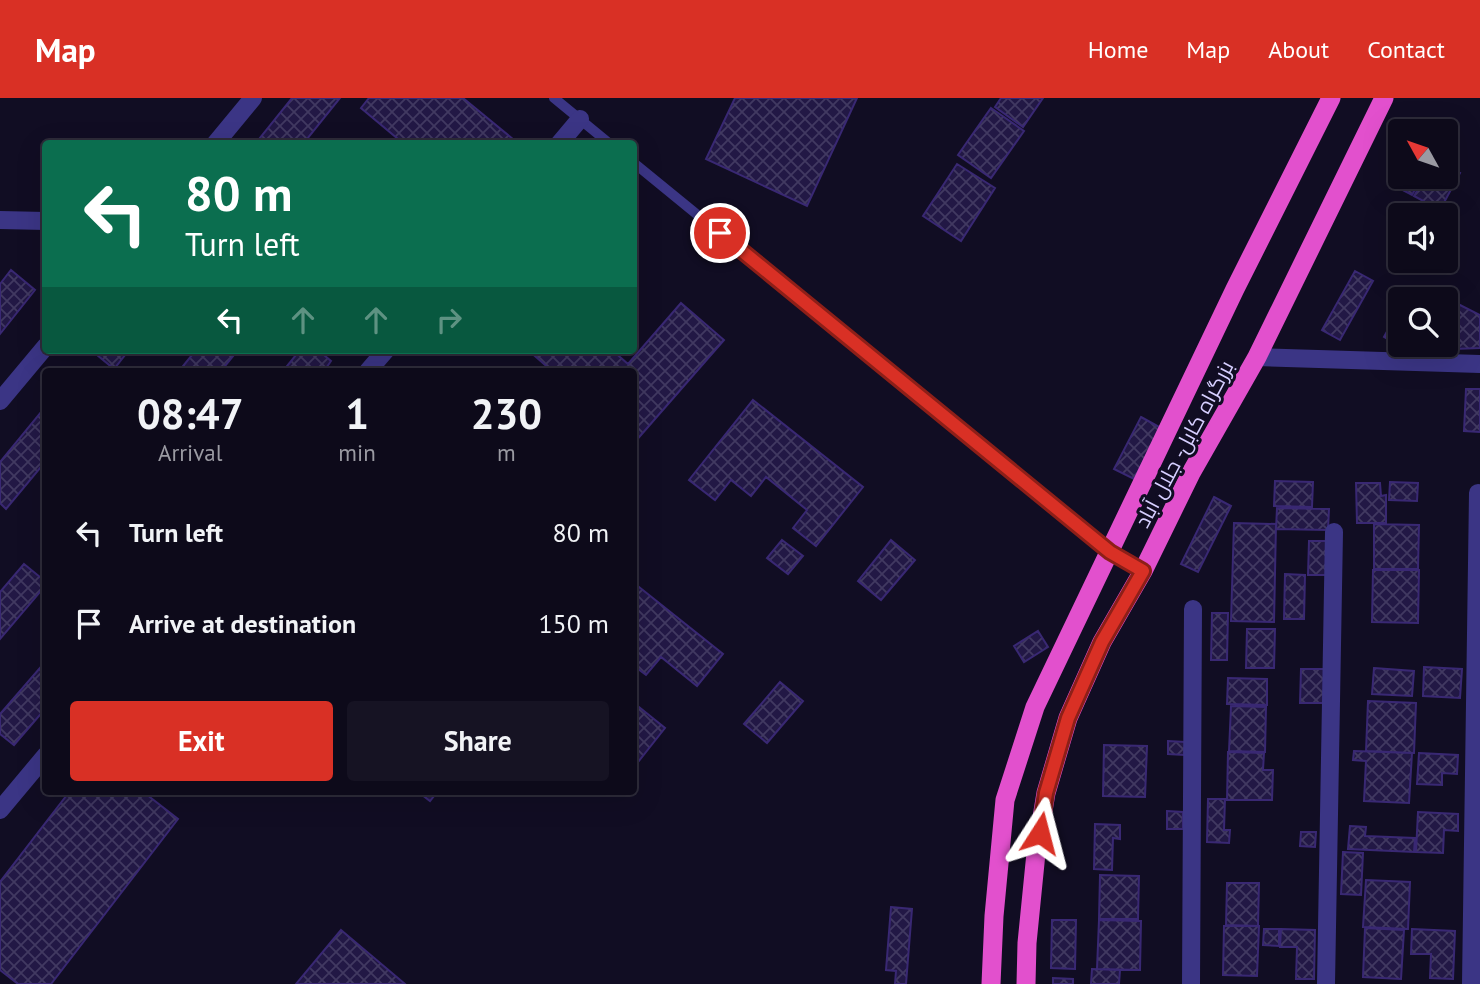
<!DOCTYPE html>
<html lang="en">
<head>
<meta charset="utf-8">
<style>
  :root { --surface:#0d0a1a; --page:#161323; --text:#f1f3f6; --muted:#9a9aa2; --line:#2d2b39; --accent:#d93025 }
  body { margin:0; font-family:"PT Sans",Cairo,sans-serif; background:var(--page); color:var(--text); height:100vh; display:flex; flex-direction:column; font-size:26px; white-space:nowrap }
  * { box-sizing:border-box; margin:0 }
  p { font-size:23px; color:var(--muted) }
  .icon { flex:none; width:38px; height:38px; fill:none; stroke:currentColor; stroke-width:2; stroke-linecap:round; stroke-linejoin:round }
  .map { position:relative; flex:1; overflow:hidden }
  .panel { position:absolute; left:42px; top:270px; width:595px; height:427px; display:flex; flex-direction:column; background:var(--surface); border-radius:7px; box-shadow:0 7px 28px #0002,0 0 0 2px var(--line) }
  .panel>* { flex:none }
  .banner { position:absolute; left:42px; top:42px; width:595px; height:214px; border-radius:7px; box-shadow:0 7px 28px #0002,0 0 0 2px var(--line); background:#0b6e4f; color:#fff; overflow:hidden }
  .needle { width:46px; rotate:310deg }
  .tools { position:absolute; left:1388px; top:21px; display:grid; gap:14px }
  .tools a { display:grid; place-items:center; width:70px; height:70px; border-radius:7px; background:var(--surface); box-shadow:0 7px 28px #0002,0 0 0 2px var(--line); font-size:35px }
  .pin { position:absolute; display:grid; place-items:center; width:60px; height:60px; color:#fff; margin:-30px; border:4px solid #fff; border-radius:50%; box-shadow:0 2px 7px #0007 }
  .me { position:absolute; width:77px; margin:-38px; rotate:9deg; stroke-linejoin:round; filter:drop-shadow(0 0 5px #0008) }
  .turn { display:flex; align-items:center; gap:24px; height:147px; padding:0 28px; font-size:32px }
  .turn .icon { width:91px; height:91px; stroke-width:2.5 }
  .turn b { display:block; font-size:49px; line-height:60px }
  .lanes { display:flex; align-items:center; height:66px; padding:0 28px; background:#0003; justify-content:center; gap:35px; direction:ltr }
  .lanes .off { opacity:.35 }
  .eta { display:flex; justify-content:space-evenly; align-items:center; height:119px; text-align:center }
  .eta b { font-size:42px; font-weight:700; line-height:49px }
  .primary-button { display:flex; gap:14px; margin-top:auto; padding:14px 28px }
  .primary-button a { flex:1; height:80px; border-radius:7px; background:var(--accent); color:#fff; font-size:28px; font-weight:700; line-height:80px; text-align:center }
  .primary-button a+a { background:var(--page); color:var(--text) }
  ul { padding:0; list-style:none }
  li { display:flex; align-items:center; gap:21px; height:91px; padding:0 28px }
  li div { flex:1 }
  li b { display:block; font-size:26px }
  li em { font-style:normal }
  header { display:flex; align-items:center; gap:42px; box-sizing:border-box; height:98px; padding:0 35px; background:var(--accent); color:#fff }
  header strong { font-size:33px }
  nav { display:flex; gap:38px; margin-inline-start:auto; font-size:24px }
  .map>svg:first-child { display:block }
  .building { fill:url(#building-cross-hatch); stroke:#392873; stroke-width:2 }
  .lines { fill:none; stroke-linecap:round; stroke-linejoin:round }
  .service { stroke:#3b3585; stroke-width:10 }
  .minor { stroke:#3b3585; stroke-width:18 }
  .trunk { stroke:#e250cd; stroke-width:19 }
  .route-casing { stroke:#8d1f18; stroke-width:18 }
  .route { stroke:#d93025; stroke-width:12 }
  .labels { text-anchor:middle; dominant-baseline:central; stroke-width:6; stroke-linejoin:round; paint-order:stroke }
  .street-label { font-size:21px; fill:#d6cfff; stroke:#110d23 }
</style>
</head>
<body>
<header>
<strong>Map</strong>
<nav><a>Home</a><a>Map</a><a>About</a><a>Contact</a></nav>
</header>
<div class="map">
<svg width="1480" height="886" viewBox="0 0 1480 886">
  <defs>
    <pattern id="building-cross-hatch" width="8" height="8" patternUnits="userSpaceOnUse" patternTransform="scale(1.75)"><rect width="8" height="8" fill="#221845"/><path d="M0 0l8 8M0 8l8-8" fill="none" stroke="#413961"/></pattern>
  </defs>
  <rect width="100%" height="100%" fill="#110d23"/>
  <path class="building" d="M 292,0 L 340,0 L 303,46 L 255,46 Z
    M 369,0 L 463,0 L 519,46 L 404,46 L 361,10 Z
    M 735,0 L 857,0 L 807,108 L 706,61 Z
    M 1001,0 L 1043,0 L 1023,29 L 995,9 Z
    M 991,10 L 1024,33 L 991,80 L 958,57 Z
    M 957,66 L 995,90 L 961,143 L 923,118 Z
    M 1446,68 L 1460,75 L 1440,112 L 1414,98 L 1425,79 L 1446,79 Z
    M 1400,79 L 1422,79 L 1412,97 L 1395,88 Z
    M 11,172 L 35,192 L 0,236 L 0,186 Z
    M 1355,173 L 1373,183 L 1340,242 L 1322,232 Z
    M 681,205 L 724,242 L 634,345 L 634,273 L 552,273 L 528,252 L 612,252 L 628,266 Z
    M 1458,206 L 1480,217 L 1480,250 L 1454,251 L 1446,246 L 1446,230 Z
    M 1400,210 L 1400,247 L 1402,247 L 1401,249 L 1384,239 Z
    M 91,252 L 129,252 L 114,271 Z
    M 196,252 L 238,252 L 221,273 L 179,273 Z
    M 300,252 L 318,252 L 331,263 L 324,273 L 283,273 Z
    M 1466,291 L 1480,291 L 1480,334 L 1464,333 Z
    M 753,302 L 863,389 L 816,448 L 793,430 L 807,412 L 766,379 L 751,398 L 731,382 L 715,402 L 689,382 Z
    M 46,308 L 46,363 L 6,411 L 0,405 L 0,364 Z
    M 1141,319 L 1161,330 L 1134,381 L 1114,371 Z
    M 1275,383 L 1313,384 L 1312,409 L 1274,408 Z
    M 1390,384 L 1418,385 L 1417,403 L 1389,402 Z
    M 1356,385 L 1380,385 L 1381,398 L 1386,397 L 1386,425 L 1357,425 Z
    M 1214,399 L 1231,408 L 1198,474 L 1181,466 Z
    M 1277,410 L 1329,411 L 1328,432 L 1276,431 Z
    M 1234,425 L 1276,426 L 1274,524 L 1231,523 Z
    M 1374,426 L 1419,427 L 1418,471 L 1374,471 Z
    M 782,442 L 803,458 L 788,476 L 767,460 Z
    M 891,442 L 915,462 L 881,502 L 858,483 Z
    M 1309,443 L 1332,443 L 1331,477 L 1308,477 Z
    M 24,466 L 46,484 L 46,487 L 0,541 L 0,494 Z
    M 1373,472 L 1419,472 L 1418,525 L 1372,524 Z
    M 1285,476 L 1305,477 L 1304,521 L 1284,521 Z
    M 634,485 L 723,556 L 697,588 L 661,559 L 646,577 L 634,568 Z
    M 1212,515 L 1228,515 L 1227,562 L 1211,562 Z
    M 1247,531 L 1275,531 L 1274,570 L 1246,570 Z
    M 1038,533 L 1048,549 L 1024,564 L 1014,548 Z
    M 46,563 L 46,610 L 14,647 L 0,636 L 0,616 Z
    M 1424,569 L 1462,571 L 1460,600 L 1423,598 Z
    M 1374,570 L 1414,573 L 1412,598 L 1372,596 Z
    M 1301,571 L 1327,571 L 1327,605 L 1300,605 Z
    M 1228,580 L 1267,581 L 1267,607 L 1227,606 Z
    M 780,584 L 803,603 L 767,645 L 744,626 Z
    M 1368,603 L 1416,605 L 1414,655 L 1366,653 Z
    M 634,605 L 665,630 L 638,664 L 634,661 Z
    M 1231,608 L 1266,609 L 1265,654 L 1229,653 Z
    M 1168,643 L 1185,644 L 1184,657 L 1168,656 Z
    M 1104,647 L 1147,648 L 1145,699 L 1103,698 Z
    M 1354,653 L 1412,655 L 1409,705 L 1364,703 L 1366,663 L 1353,662 Z
    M 1228,654 L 1264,655 L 1263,672 L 1273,672 L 1272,702 L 1227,702 Z
    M 1419,655 L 1458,657 L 1457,676 L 1442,675 L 1442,687 L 1417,686 Z
    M 70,693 L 142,693 L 178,721 L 51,886 L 18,886 L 0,872 L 0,784 Z
    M 417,693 L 438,693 L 430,703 Z
    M 1208,701 L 1225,701 L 1224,732 L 1230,732 L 1229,745 L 1207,744 Z
    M 1167,713 L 1183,714 L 1183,731 L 1167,731 Z
    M 1418,714 L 1458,716 L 1458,733 L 1444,732 L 1443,755 L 1416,754 Z
    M 1095,726 L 1120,727 L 1120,741 L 1113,740 L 1112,772 L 1094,771 Z
    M 1350,728 L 1366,729 L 1365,738 L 1415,740 L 1414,754 L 1348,751 Z
    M 1301,734 L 1316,734 L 1315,749 L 1300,748 Z
    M 1343,754 L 1363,755 L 1361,797 L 1341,796 Z
    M 1100,777 L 1139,778 L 1138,821 L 1099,821 Z
    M 1366,782 L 1410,784 L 1408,831 L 1363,829 Z
    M 1227,785 L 1259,785 L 1258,828 L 1226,827 Z
    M 891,809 L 912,811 L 906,886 L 895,886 L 896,873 L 886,872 Z
    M 1052,822 L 1076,822 L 1075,871 L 1051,870 Z
    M 1099,822 L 1141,823 L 1140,872 L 1097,871 Z
    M 1224,828 L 1259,828 L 1257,878 L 1223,877 Z
    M 1365,830 L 1404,832 L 1401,881 L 1363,879 Z
    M 1264,831 L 1279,831 L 1279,848 L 1263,847 Z
    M 1281,831 L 1315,832 L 1314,881 L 1296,881 L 1297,849 L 1280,849 Z
    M 1412,831 L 1455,833 L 1453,881 L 1430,880 L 1431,856 L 1411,856 Z
    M 341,832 L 405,886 L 296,886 Z
    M 1092,871 L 1120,872 L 1119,886 L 1091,886 Z
    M 1053,880 L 1073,881 L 1073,886 L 1053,886 Z"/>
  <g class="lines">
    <path class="service" d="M 554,0 L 610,46
      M 634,65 L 1110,454 L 1143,473"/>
    <path class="minor" d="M 215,46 L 253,0
      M 559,46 L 580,21
      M 0,122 L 46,123
      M 1257,259 L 1480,266
      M 368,273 L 386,252
      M 0,303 L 46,248
      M 0,712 L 46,657
      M 1191,886 L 1193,511
      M 1326,886 L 1334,434
      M 1471,886 L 1478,395"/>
    <path class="trunk" d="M 991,886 L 994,818 L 1005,702 L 1035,609 L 1235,191 L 1331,0
      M 1026,886 L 1027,845 L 1036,755 L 1046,695 L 1068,620 L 1102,544 L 1143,473 L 1191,375 L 1257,259 L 1384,0"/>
  </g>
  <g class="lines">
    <defs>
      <path id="route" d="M 720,135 L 1110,454 L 1143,473 L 1102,544 L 1068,620 L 1046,695 L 1040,735"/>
    </defs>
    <use href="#route" class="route-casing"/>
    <use href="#route" class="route"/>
  </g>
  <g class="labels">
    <g class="street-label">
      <text transform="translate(1184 346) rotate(-62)">بزرگراه کابل- جلال آباد</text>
    </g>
  </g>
</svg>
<div class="tools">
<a><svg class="needle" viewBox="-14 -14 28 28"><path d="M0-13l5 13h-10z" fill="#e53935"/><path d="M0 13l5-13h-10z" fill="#9a9aa2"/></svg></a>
<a><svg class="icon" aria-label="sound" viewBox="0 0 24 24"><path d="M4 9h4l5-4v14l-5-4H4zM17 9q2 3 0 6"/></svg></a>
<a><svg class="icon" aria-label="search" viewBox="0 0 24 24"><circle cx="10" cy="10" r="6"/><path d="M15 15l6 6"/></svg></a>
</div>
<div class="pin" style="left:720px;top:135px;background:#d93025"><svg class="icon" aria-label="arrive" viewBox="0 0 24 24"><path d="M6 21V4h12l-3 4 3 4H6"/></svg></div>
<svg class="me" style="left:1040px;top:735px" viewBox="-20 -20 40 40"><path d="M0-17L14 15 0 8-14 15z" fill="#d93025" stroke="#fff" stroke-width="4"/></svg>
<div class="banner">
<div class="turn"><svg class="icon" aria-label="left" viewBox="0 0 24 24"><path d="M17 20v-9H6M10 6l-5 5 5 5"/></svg><div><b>80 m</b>Turn left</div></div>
<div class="lanes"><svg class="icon" aria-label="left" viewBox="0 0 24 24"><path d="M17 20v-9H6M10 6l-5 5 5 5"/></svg><svg class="icon off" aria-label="ahead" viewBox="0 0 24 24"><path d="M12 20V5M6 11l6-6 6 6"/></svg><svg class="icon off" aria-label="ahead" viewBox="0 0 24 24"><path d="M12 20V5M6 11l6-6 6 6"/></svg><svg class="icon off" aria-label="right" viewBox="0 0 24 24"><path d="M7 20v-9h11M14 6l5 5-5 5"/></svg></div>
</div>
<section class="panel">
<div class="eta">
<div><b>08:47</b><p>Arrival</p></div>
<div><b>1</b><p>min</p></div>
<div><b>230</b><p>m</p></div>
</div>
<ul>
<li><svg class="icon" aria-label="left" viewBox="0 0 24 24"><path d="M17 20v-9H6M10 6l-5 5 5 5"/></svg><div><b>Turn left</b></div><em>80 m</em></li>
<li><svg class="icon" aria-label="arrive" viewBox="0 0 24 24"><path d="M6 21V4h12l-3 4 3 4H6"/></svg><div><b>Arrive at destination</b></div><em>150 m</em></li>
</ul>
<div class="primary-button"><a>Exit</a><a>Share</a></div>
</section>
</div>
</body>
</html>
